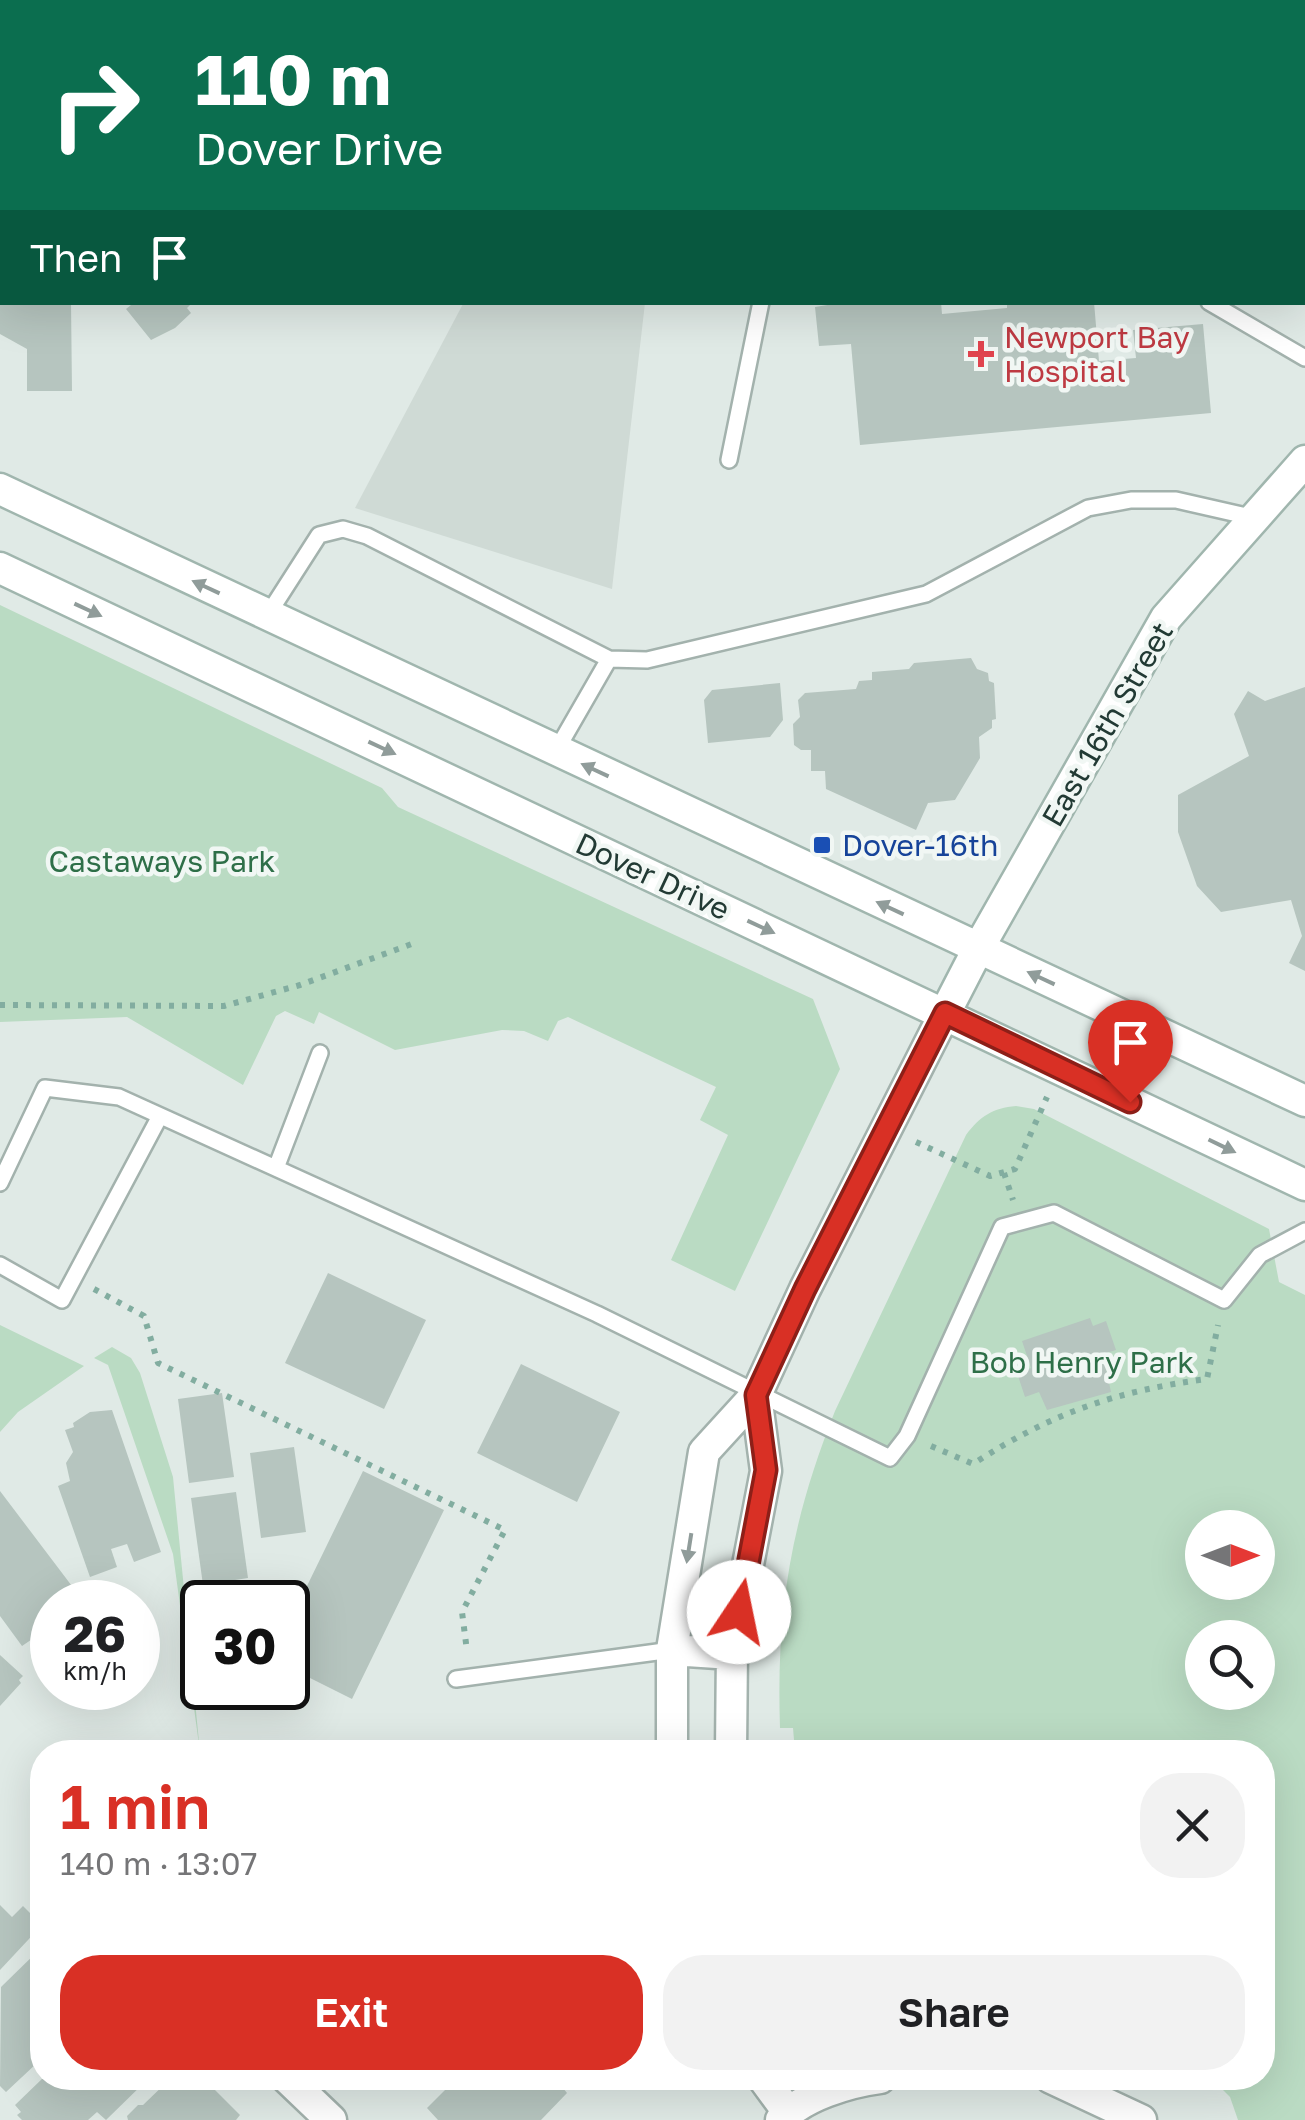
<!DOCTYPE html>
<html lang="en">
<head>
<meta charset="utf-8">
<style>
  :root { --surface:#fff; --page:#f2f2f2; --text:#202124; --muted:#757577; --accent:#d93025 }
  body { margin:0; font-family:"Golos Text",sans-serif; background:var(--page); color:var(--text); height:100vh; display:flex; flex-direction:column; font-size:38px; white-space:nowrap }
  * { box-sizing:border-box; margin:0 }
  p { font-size:32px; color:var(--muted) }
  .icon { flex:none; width:55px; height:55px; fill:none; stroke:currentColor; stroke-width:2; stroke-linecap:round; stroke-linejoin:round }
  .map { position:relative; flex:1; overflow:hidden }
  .drawer { position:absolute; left:30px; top:1740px; width:1245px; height:350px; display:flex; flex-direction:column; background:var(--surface); border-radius:40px; box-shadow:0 10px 40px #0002 }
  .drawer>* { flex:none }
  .hud { position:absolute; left:0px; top:0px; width:1305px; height:305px; box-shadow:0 10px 40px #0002; background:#0b6e4f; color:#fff; overflow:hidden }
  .needle { width:65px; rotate:90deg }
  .controls { position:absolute; left:1185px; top:1510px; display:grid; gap:20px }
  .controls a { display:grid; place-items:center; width:90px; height:90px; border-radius:50%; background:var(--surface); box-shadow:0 10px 40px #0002; font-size:50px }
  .speed { position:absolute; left:30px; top:1580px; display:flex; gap:20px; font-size:50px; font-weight:700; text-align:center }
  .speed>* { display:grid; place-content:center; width:130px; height:130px; border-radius:50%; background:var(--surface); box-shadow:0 10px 40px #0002; line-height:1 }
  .speed small { font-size:25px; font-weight:400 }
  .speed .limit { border:5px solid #111; border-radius:15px; background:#fff; color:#111 }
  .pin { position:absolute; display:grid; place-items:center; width:85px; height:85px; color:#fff; margin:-102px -42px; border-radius:50% 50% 50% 0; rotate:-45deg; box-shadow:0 0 10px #0007 }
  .pin .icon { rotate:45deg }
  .me { position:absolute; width:110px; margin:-55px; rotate:11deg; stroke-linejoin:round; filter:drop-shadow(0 0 8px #0008) }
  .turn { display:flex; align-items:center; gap:35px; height:210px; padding:0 30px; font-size:45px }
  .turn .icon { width:130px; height:130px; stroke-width:2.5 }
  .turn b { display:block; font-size:70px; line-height:85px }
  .then { display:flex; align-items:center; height:95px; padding:0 30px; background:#0003; gap:20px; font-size:38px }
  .round { display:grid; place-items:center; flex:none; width:105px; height:105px; border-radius:40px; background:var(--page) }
  .headline { display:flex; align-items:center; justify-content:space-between; height:170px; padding:0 30px }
  h1 { font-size:60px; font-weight:600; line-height:75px; color:var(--accent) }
  .button { display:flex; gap:20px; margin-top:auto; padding:20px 30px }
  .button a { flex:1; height:115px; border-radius:40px; background:var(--accent); color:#fff; font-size:40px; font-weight:600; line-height:115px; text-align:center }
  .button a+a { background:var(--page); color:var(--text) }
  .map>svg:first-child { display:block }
  .built { fill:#cfdad5 }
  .green { fill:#badbc3; fill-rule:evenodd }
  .building { fill:#b6c5bf }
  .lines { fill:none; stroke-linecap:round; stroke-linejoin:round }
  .lane-casing { stroke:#a3b2ad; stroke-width:20 }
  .street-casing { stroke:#a3b2ad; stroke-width:35 }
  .secondary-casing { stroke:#a0b6ae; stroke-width:35 }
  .path { stroke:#82ada0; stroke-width:6; stroke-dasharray:5 8; stroke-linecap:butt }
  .lane { stroke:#fff; stroke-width:15 }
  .street { stroke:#fff; stroke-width:30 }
  .secondary { stroke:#fff; stroke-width:30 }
  .oneway { fill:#909c9a }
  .route-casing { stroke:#8d1f18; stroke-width:25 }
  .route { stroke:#d93025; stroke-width:18 }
  .health-dot { fill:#e0444e; stroke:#f1f7f4; stroke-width:4 }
  .transit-dot { fill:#1a4fb4; stroke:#f1f7f4; stroke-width:4 }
  .labels { text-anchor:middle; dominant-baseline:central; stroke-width:9; stroke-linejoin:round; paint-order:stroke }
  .health-label { font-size:30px; fill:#be3a42; stroke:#f1f7f4; text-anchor:start }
  .street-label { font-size:30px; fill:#223a34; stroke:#f1f7f4 }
  .transit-label { font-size:30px; fill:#164399; stroke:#f1f7f4; text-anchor:start }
  .park-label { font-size:30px; fill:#2e6f48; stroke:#f1f7f4 }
</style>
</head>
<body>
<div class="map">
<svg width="1305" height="2120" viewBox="0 0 1305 2120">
  <rect width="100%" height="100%" fill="#e0eae6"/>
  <path class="built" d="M 464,302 L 645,303 L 612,589 L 355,508 Z"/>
  <path class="green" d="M 494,0 L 1305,0 L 1305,250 L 1302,2 Z
    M 0,605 L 382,788 L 398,807 L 813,999 L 840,1069 L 735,1291 L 671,1260 L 728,1135 L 700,1120 L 716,1087 L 568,1017 L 558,1021 L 548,1041 L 524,1031 L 502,1030 L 395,1050 L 319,1012 L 314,1024 L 285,1011 L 276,1016 L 243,1085 L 127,1017 L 0,1022 Z
    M 1016,1106 L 1034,1109 L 1269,1229 L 1279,1282 L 1305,1295 L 1305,2120 L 1238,2120 L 1230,2097 L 1211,2078 L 1262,2078 L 1262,1752 L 795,1752 L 793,1728 L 780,1728 C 776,1609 791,1522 835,1411 L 966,1135 C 980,1116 993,1108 1016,1106 ZM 1202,1528 L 1258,1528 L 1258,1582 L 1202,1582 ZM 1202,1638 L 1258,1638 L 1258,1692 L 1202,1692 Z
    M 0,1325 L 84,1366 L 18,1412 L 0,1432 Z
    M 112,1347 L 131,1358 L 140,1373 L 173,1477 L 200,1752 L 173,1554 L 108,1365 L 94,1358 Z"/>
  <path class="building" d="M 0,302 L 71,302 L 72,391 L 27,391 L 27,349 L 0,334 Z
    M 129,302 L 193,302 L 187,308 L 191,313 L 175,328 L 151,340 L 126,309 L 131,305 Z
    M 846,302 L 941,302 L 942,314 L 1007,308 L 1007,302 L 1094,302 L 1099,361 L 1136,358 L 1133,330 L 1203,324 L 1211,413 L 860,445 L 851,344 L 819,346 L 815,307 Z
    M 971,658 L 977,669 L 988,673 L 989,681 L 994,683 L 996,719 L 992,720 L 992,728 L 979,737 L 980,758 L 955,800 L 928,803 L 916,830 L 826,789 L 825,771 L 811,771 L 811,750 L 801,750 L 794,745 L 793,724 L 800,717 L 798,700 L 805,693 L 856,689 L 859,681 L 872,680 L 872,672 L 909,669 L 914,663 Z
    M 780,683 L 783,720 L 770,737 L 708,743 L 704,700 L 712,690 Z
    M 1305,687 L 1305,971 L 1289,963 L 1302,936 L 1291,900 L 1221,912 L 1197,886 L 1178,832 L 1178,795 L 1249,756 L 1234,714 L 1248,691 L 1265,701 Z
    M 328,1273 L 426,1320 L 384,1409 L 285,1363 Z
    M 1090,1318 L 1093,1326 L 1106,1321 L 1116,1350 L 1103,1354 L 1111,1392 L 1047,1410 L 1039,1392 L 1025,1397 L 1017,1373 L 1031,1368 L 1022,1341 Z
    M 521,1364 L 620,1412 L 577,1502 L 477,1453 Z
    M 222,1393 L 234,1477 L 189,1483 L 178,1399 Z
    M 112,1410 L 161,1552 L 134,1562 L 127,1544 L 111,1549 L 117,1567 L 90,1577 L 58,1486 L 70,1481 L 66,1463 L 73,1452 L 65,1430 L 74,1427 L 73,1423 L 90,1412 Z
    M 294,1447 L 306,1532 L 261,1538 L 250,1453 Z
    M 363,1471 L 444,1510 L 352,1699 L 288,1667 L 288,1625 Z
    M 0,1491 L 84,1602 L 52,1602 L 52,1637 L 47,1629 L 22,1646 L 0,1616 Z
    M 236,1492 L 248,1578 L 203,1585 L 191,1498 Z
    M 0,1655 L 23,1676 L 19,1680 L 21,1683 L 0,1706 Z
    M 0,1905 L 12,1917 L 23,1906 L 42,1925 L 0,1970 Z
    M 42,1947 L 42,2061 L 39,2065 L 37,2063 L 6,2092 L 0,2086 L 1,1987 Z
    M 43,2078 L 149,2078 L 106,2120 L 97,2112 L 88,2120 L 22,2120 L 17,2115 L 21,2112 L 15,2105 Z
    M 171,2078 L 188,2078 L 201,2090 L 208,2083 L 240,2115 L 236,2120 L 128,2120 L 127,2116 L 138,2105 L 143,2105 Z
    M 457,2078 L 564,2078 L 569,2082 L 563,2088 L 567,2093 L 541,2120 L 438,2120 L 427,2108 Z"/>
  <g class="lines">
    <defs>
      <path id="lane" d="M 1209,302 L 1305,358
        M 729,460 L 761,302
        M 267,616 L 319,535 L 343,529 L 367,536 L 609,659 L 647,660 L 926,594 L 1088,508 L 1131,500 L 1176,500 L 1255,518
        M 556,751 L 609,659
        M 276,1168 L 320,1053
        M 0,1183 L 45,1088 L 119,1097 L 597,1314 L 890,1458 L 907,1436 L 1002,1227 L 1054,1213 L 1224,1300 L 1260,1255 L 1305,1231
        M 0,1265 L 62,1300 L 160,1116
        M 456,1679 L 672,1650"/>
      <path id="street" d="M 117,0 L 118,2
        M 59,2 L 60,0
        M 0,51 L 2,51
        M 0,116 L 2,118
        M 672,1650 L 732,1654
        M 672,1752 L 672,1650 L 704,1452 L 756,1395 L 805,1289 L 945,1013
        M 731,1752 L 732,1648 L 766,1471 L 756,1395
        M 287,2078 L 331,2120
        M 763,2078 L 788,2112
        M 1051,2078 L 1141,2120
        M 781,2120 C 802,2096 849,2082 880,2078"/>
      <path id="secondary" d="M 0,489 L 1305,1101
        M 0,568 L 1305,1185
        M 945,1013 L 978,949 L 1166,618 L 1305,461"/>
    </defs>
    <use href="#lane" class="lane-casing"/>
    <use href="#street" class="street-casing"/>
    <use href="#secondary" class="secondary-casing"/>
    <path class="path" d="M 0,1005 L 224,1006 L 300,985 L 417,942
      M 916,1142 L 990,1176 L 1015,1169 L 1047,1097
      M 1004,1173 L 1013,1200
      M 94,1289 L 144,1316 L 158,1363 L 505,1530 L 462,1612 L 467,1651
      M 931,1446 L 973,1464 C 1050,1414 1115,1391 1207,1379 L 1218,1325"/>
    <use href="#lane" class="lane"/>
    <use href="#street" class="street"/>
    <use href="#secondary" class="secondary"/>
  </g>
  <defs><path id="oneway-solid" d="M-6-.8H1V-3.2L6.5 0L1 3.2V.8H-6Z" transform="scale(2.5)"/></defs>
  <g class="oneway">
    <use href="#oneway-solid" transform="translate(206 587) rotate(-155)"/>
    <use href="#oneway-solid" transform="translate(88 610) rotate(25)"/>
    <use href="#oneway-solid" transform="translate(382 748) rotate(25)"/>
    <use href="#oneway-solid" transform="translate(595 770) rotate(-155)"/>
    <use href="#oneway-solid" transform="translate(890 908) rotate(-155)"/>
    <use href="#oneway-solid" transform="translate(761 927) rotate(25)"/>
    <use href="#oneway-solid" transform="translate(1041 978) rotate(-155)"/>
    <use href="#oneway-solid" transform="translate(1222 1146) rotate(26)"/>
    <use href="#oneway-solid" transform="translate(689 1548) rotate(99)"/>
  </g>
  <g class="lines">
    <defs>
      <path id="route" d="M 739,1612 L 766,1470 L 756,1395 L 805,1289 L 945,1013 L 1130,1102"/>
    </defs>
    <use href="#route" class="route-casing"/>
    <use href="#route" class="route"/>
  </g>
  <path class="health-dot" d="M976 339h10v10h10v10h-10v10h-10v-10h-10v-10h10z"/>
  <rect class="transit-dot" x="812" y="835" width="20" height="20" rx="5"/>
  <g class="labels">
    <g class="health-label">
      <text x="1004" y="337">Newport Bay<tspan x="1004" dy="34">Hospital</tspan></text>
    </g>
    <g class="street-label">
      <text transform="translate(1107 724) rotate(-60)">East 16th Street</text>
      <text transform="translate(653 876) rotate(25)">Dover Drive</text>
    </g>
    <g class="transit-label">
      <text x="842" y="845">Dover-16th</text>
    </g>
    <g class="park-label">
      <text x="162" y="861">Castaways Park</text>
      <text x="1082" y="1362">Bob Henry Park</text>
    </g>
  </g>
</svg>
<div class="controls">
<a><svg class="needle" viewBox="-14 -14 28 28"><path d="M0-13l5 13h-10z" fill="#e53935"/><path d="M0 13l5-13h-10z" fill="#757577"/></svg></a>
<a><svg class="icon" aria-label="search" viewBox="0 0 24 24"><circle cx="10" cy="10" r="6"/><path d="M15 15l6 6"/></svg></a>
</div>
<div class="speed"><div>26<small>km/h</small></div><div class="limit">30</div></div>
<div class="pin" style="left:1130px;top:1102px;background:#d93025"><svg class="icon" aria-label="arrive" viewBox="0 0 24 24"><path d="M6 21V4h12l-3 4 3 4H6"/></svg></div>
<svg class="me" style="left:739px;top:1612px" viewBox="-20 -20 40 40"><circle r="19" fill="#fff"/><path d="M0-13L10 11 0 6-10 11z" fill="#d93025"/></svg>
<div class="hud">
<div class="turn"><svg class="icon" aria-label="right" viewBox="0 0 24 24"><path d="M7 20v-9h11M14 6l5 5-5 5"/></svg><div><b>110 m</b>Dover Drive</div></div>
<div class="then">Then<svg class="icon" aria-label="arrive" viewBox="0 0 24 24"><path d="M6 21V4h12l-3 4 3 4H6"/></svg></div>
</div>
<section class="drawer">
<div class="headline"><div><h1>1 min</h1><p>140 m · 13:07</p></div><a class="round"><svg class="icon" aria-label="close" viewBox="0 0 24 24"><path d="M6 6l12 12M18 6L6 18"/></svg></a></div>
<div class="button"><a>Exit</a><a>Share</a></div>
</section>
</div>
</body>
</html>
